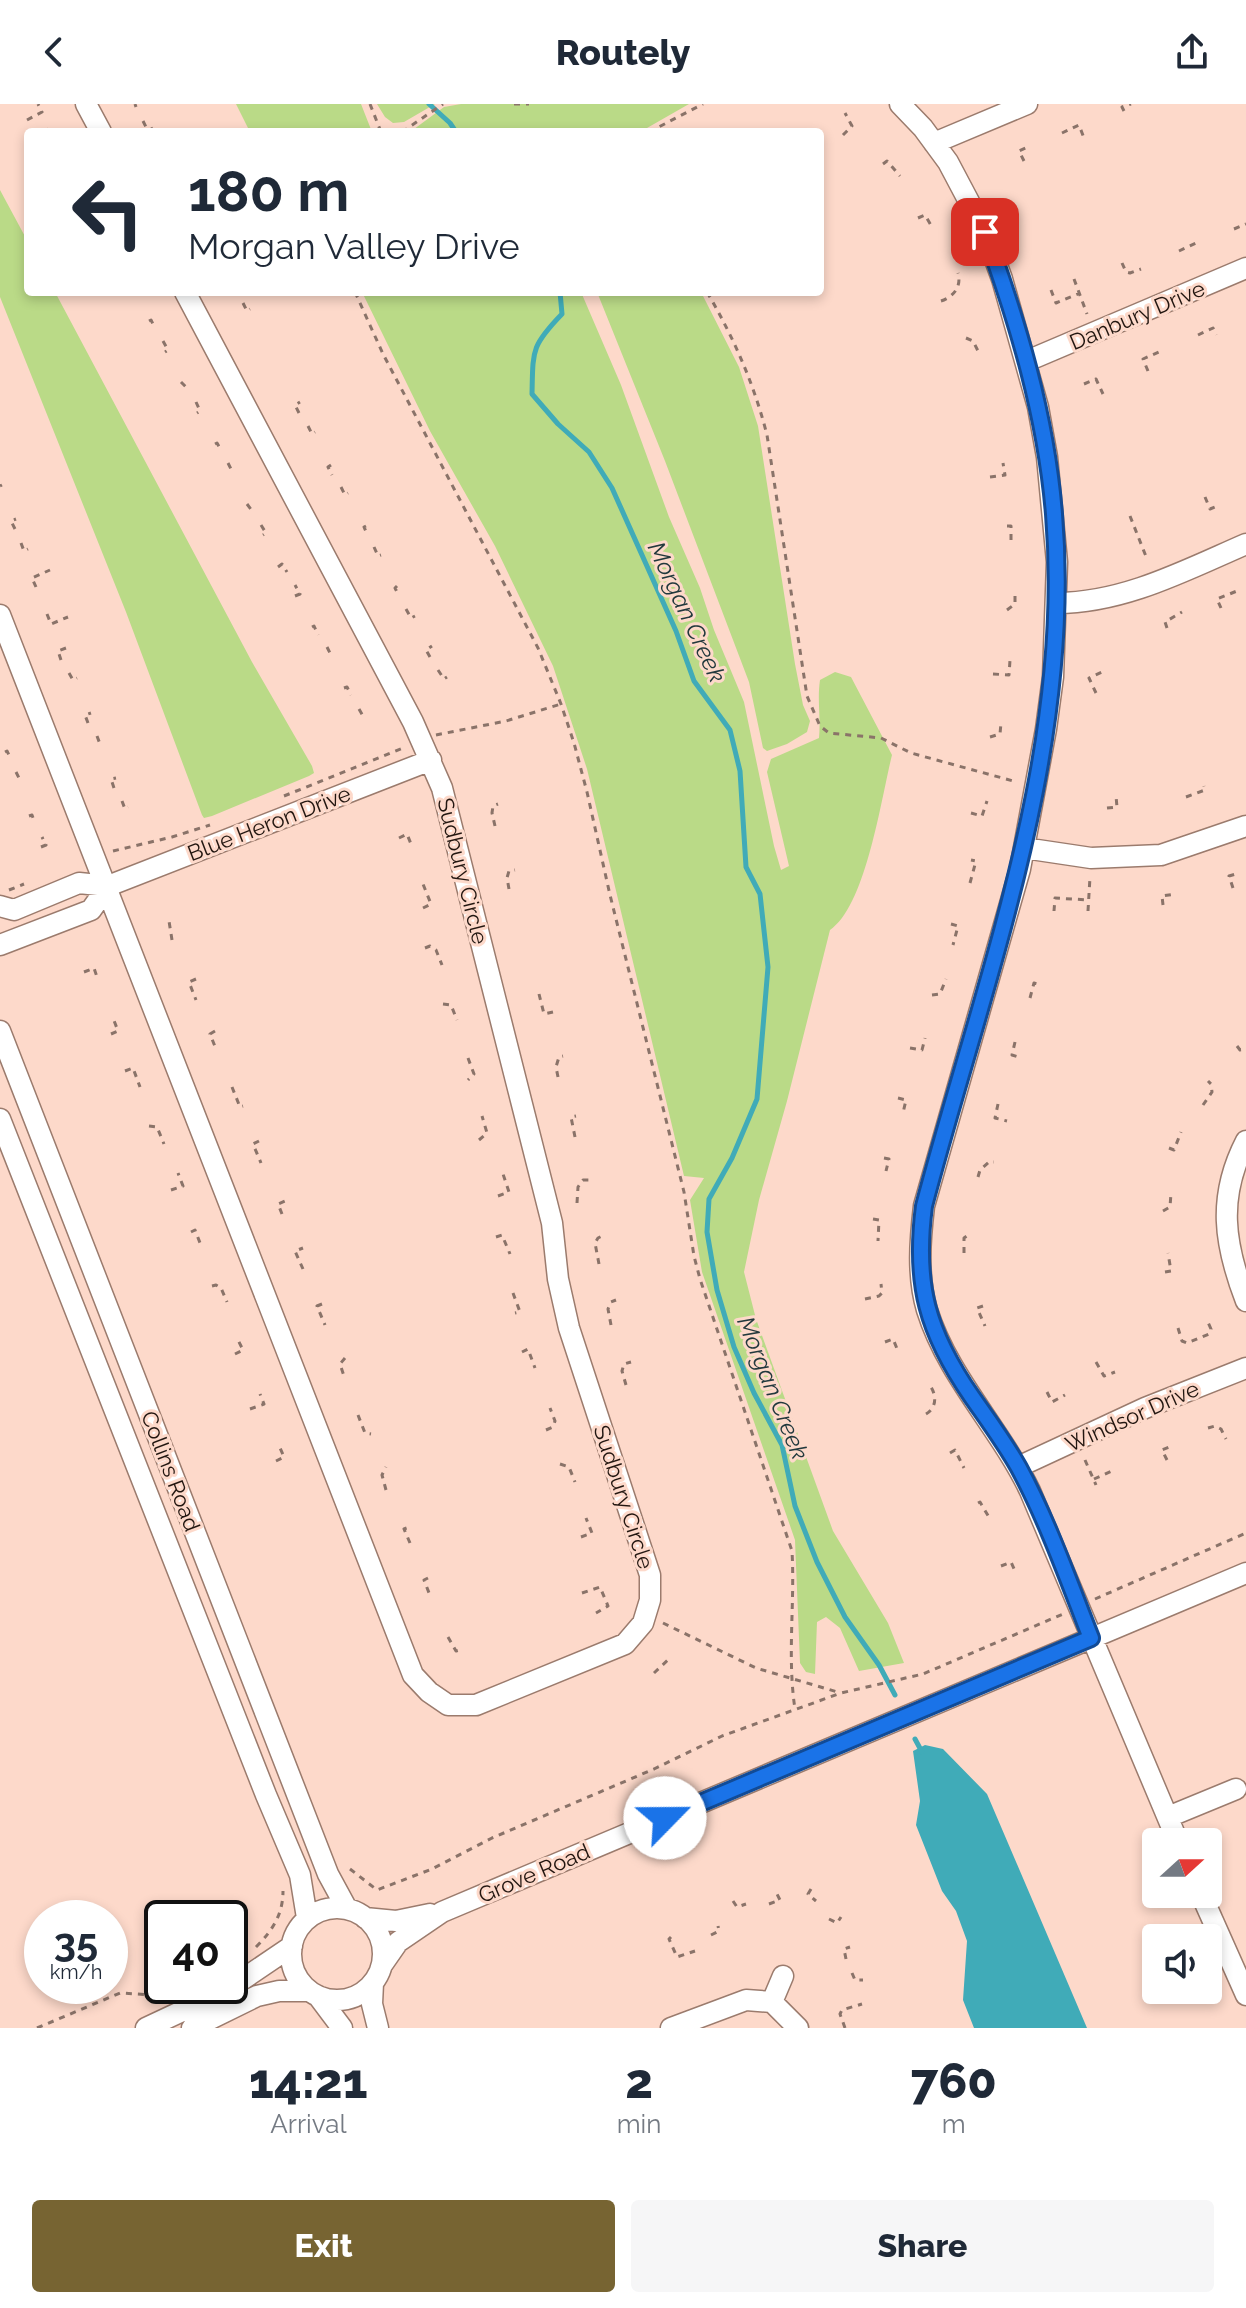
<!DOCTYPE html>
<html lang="en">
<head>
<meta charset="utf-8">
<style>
  :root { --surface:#fff; --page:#f6f6f7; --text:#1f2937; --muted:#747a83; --accent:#776432 }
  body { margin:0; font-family:Raleway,sans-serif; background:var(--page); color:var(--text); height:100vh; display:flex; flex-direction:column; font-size:30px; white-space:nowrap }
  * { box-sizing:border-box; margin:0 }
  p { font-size:26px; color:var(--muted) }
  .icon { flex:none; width:44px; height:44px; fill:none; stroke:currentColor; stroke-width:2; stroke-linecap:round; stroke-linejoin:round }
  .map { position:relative; height:1924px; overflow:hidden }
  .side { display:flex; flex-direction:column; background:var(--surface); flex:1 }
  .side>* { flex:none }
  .guide { position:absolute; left:24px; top:24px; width:800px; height:168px; border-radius:8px; box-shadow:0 4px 12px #0003; background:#fff; color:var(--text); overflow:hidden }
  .needle { width:52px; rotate:69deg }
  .buttons { position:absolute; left:1142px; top:1724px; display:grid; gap:16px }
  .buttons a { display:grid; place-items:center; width:80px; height:80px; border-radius:8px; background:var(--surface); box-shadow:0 4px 12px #0003; font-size:40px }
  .speed { position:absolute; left:24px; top:1796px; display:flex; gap:16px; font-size:40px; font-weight:700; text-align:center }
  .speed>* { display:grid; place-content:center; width:104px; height:104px; border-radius:50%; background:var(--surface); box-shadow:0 4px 12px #0003; line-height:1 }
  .speed small { font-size:20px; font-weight:400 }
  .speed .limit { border:4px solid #111; border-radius:12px; background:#fff; color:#111 }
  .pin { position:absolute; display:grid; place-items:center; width:68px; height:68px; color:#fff; margin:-34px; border-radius:16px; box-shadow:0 4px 12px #0006 }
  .me { position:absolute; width:88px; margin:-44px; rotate:67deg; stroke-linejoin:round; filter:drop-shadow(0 0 6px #0008) }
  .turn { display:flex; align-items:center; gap:28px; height:168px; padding:0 32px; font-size:36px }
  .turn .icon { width:104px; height:104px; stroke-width:2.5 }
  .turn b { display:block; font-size:56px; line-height:68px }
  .eta { display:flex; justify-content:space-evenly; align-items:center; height:136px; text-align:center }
  .eta b { font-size:48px; font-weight:800; line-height:56px }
  .action { display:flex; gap:16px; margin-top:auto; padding:16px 32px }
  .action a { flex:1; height:92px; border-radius:8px; background:var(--accent); color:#fff; font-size:32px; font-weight:800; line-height:92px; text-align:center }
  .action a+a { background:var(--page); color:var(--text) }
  header { display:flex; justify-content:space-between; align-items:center; height:104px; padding:0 32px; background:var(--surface); font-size:36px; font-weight:800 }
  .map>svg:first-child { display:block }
  .green { fill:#bada87 }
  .water { fill:#40abb8 }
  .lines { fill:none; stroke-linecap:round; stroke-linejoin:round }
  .stream { stroke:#40abb8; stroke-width:5 }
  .minor-casing { stroke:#9b7b6d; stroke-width:23 }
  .path { stroke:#8a7369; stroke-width:3; stroke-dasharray:6 6; stroke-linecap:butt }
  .minor { stroke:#fff; stroke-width:20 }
  .route-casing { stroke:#114b97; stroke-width:20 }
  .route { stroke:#1a73e8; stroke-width:14 }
  .labels { text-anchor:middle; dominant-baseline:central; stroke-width:6; stroke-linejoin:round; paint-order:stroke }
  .street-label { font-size:22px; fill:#221610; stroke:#fdd9ca }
  .water-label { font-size:24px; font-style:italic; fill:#22393d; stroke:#fdd9ca }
</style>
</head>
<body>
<header><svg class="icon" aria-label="back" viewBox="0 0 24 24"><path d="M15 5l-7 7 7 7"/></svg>Routely<svg class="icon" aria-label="share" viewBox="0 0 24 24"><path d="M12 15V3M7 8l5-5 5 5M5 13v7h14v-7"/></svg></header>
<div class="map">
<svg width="1246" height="1924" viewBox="0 0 1246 1924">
  <rect width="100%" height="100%" fill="#fdd9ca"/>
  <path class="green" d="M 236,0 L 361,0 L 372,28 L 250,28 Z
    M 377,0 L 435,0 L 404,18 L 393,19 L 385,13 Z
    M 461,0 L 689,0 L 640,28 L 410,28 L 444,3 Z
    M 0,86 L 28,138 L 28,188 L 55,188 L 252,558 L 312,662 L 314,669 L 309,672 L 212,712 L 204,714 L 202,711 L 126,508 L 0,193 Z
    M 362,188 L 581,188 L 621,281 L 669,413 L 700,484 L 714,526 L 744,598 L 774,742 L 781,766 L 789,762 L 767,668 L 771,655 L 819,634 C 821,614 817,596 820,576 L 835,568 L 851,573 L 892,651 C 881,695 866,802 830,826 L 787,997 L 759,1096 L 744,1168 L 756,1215 L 833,1427 L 888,1519 L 904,1559 L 859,1567 L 840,1524 L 826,1513 L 817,1518 L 815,1570 L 806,1568 L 800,1559 L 795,1436 L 702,1168 L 690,1096 L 704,1074 L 684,1072 L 587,665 L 553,562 L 495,442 L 430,327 Z
    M 597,188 L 701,188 L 739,263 L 758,322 L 795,560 L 803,601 L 810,617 L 807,628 L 787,640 L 767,647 L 763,644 L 749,578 L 665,357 Z"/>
  <path class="water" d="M 925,1641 L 943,1645 L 987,1690 L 1087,1924 L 974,1924 L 963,1896 L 967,1837 L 956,1807 L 942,1787 L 916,1721 L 920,1697 L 913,1647 Z"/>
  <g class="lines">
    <path class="stream" d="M 429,0 L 450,19 L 456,28
      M 560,188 L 562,210 C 531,242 533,246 532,290 L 558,320 L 589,348 L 612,384 L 676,527 L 694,577 L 730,626 L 740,667 L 746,763 L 760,790 L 768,863 L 757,995 L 732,1054 L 709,1095 L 707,1128 L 717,1186 L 734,1243 L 754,1289 L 782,1341 L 795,1402 L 817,1458 L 845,1513 L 879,1561 L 895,1591
      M 915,1635 L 922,1648"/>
    <defs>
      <path id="minor" d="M 86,0 L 101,28
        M 900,0 L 923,24 L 948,58 L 985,128 L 1002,175 L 1038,303 L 1047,353 L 1057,458 L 1053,573 L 1046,625 L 1020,765 L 924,1102 C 920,1136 917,1172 927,1206 C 948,1273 1000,1324 1030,1387 L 1178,1738
        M 934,39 L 1027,0
        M 1027,257 L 1246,164
        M 1057,499 C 1124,499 1186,466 1246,440
        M 0,511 L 413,1571 L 429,1588 L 448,1601 L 476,1601 L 625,1540 L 643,1519 L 650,1496 L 650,1471 L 569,1224 L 558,1175 L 552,1119 L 442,684 L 413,618 L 185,188
        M 1024,744 L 1091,754 L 1161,751 L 1246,722
        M 0,802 L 14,806 L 79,779 L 108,782 L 431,656
        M 0,841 L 91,806 L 108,782
        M 0,927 L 328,1770 L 347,1805
        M 0,1015 L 266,1691 L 300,1771 L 307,1814
        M 1246,1037 C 1217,1093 1224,1140 1246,1197
        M 1018,1363 L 1145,1304 L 1246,1264
        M 1168,1713 L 1236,1685
        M 1201,1790 L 1246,1891
        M291 1850a46 46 0 1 1 92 0a46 46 0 1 1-92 0Z
        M 365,1814 L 396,1817 L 430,1810
        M 382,1861 L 398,1838 L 442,1808 L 1246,1469
        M 373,1879 L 372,1900 L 378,1924
        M 318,1892 L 342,1924
        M 772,1898 L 783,1872
        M 146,1924 L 227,1886 L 292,1842
        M 192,1924 L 257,1892 L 279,1887 L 309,1887
        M 671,1924 L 746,1896 L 772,1898 L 798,1924"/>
    </defs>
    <use href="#minor" class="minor-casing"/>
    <path class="path" d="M 135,0 L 136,3
      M 370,0 L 381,28
      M 514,0 L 529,0
      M 1124,7 L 1122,3 L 1131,0
      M 27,16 L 42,8 L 38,0
      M 143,17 L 148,27 L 153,24
      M 43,28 L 50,24 L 52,28
      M 402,28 L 443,0
      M 649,28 L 703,0
      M 1062,29 L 1079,21 L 1084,34
      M 843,31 L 852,22 L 845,9
      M 1024,57 L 1019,47 L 1028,43
      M 883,60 L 887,57 L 900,72
      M 918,114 L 925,111 L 932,123
      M 1234,125 L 1246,120
      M 1179,147 L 1196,139 L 1194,135
      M 1122,159 L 1126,168 L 1130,169 L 1141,165
      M 1074,175 L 1087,210
      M 1051,186 L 1056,199 L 1080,189
      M 355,188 L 383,250 L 538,544 L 561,600 L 574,639 L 587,688 L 610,791 L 684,1088 L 694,1152 L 700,1175 L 792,1447 C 795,1500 787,1553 795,1605
      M 707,188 C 734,234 754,280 767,331 L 807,592 L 820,622 L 829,629 L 881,634 L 911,649 L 1017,678
      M 941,197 C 953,193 962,183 958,169
      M 243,199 L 247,207 L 250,205
      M 149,217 L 151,216 L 155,224
      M 1198,231 L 1213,224 L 1216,231
      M 966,234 L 973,237 L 980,251
      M 163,237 L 168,246 L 165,248
      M 1148,267 L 1143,255 L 1159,248
      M 181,278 L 188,285
      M 1084,280 L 1096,275 L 1103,290
      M 196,298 L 200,307 L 197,309
      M 299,309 L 295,301 L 300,298
      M 308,322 L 312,330 L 315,328
      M 215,340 L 217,339 L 221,346
      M 228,359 L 232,367 L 230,368
      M 331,361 L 328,363 L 332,371
      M 990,373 L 1005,371 L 1003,359
      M 0,382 L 2,381
      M 341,383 L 345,391 L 348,389
      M 1205,393 L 1210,405 L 1220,401
      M 247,400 L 253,408
      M 1130,412 L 1147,455
      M 261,421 L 266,429 L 263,431
      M 366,422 L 364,423 L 367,430
      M 1007,422 L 1011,422 L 1011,442
      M 15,425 L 11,417 L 16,415
      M 21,439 L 24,447 L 28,445
      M 374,443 L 378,452 L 381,451
      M 278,463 L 282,460 L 287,468
      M 397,482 L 395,484 L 399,492
      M 36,483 L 32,474 L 50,466
      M 295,492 L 300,490 L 295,481
      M 1221,504 L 1217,495 L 1237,487
      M 406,505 L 411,514 L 415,512
      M 1007,506 L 1015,500 L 1015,491
      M 47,510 L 51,520 L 68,513
      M 312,523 L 314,522 L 318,531
      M 1167,524 L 1165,518 L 1182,508
      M 327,543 L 330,549 L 328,550
      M 430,553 L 426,546 L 432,542
      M 61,556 L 58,547 L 66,544
      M 438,566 L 444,575 L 447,573
      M 69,569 L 73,576 L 77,574
      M 993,570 L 1009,571 L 1010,556
      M 344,584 L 347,583 L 351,591
      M 1096,589 L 1089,574 L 1102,568
      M 359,605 L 363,612 L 361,613
      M 88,619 L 85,611 L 91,609
      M 436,631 L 506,617 L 561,600
      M 97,632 L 100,640 L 103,639
      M 990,633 L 1000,630 L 1001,619
      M 5,648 L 7,647 L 10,653
      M 16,668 L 20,676 L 18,677
      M 114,684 L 111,675 L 116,674
      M 284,692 L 403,644
      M 1186,693 L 1205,686 L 1204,682
      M 122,697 L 125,705 L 128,703
      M 1107,704 L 1117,703 L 1116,692
      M 971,709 L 982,712 L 987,697
      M 29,712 L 32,711 L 35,719
      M 495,722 L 492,709 L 493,702 L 498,700
      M 399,734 L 407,730 L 411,740
      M 41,743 L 46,741 L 42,733
      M 113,747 L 172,733 L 210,721
      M 970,779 L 976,757 L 971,756
      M 1233,784 L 1229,772 L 1239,769
      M 509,785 L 507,774 L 509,767 L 515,766
      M 9,786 L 24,780
      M 1163,801 L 1162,792 L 1176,790
      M 423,804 L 431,800 L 423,780
      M 1054,807 L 1055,794 L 1089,796
      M 1088,807 L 1090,773
      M 951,820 L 958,822 L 953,841
      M 172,836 L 169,817 L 172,815
      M 425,844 L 430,842 L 436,846 L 442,861
      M 84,868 L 94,864 L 97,873
      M 196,875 L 189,878 L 196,896
      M 539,890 L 544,910 L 553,908
      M 932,891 L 940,890 L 946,875
      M 1030,894 L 1034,879 L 1042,881
      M 443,900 L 451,901 L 457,916
      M 215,927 L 210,930 L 216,945
      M 111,930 L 118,927 L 113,914
      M 1015,938 L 1012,951 L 1022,954
      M 1237,942 L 1240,946 L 1246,945
      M 910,944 L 922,946 L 925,934
      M 468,954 L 474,970 L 468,976
      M 125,967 L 133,964 L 140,983
      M 558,973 L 556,963 L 559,953 L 563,952
      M 232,983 L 240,1003 L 243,1002
      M 898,994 L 906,996 L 903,1009
      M 998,1000 L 995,1014 L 1007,1017
      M 1203,1001 L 1212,988 L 1211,980 L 1208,977
      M 149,1022 L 157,1023 L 164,1040
      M 575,1033 L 571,1013 L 576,1012
      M 479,1036 L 487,1029 L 482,1012
      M 259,1037 L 253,1040 L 261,1059
      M 1169,1044 L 1174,1046 L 1181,1028
      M 884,1054 L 889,1055 L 886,1067
      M 978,1073 L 980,1066 L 989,1058 L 994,1058
      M 171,1086 L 183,1082 L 178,1069
      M 498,1092 L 509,1088 L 502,1067
      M 577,1099 L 578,1083 L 583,1076 L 594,1076
      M 1163,1107 L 1170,1103 L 1171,1089
      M 282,1110 L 278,1100 L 290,1095
      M 873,1115 L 879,1116 L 878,1137
      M 191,1128 L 195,1126 L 202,1144
      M 496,1133 L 502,1131 L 510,1150
      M 964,1149 L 964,1134 L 971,1129
      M 599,1160 L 595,1139 L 598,1134 L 604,1131
      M 303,1165 L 295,1147 L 303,1144
      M 1165,1168 L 1171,1167 L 1168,1149
      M 212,1182 L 216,1181 L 221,1184 L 227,1198
      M 513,1189 L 520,1208 L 515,1209
      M 865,1195 L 879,1192 L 882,1189 L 881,1180
      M 322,1200 L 317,1202 L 325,1221
      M 983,1202 L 977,1204 L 985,1222
      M 611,1221 L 608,1205 L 611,1198 L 616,1196
      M 1178,1224 L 1182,1237 L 1187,1239 L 1209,1230 L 1211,1225 L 1207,1216
      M 885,1238 L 893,1235 L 898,1247
      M 522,1248 L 528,1245 L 535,1264
      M 235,1250 L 243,1246 L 238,1236
      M 345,1254 L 340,1260 L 345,1275
      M 1096,1258 L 1104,1272 L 1115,1268
      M 626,1281 L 622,1267 L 624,1260 L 631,1258
      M 1047,1288 L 1052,1298 L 1065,1291
      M 250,1305 L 264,1300 L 260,1290
      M 926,1310 C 936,1304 937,1293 931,1283
      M 358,1311 L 365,1329 L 371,1330
      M 1208,1324 L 1215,1322 L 1221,1325 L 1226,1335
      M 546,1326 L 553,1323 L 555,1317 L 550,1304
      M 950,1349 L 955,1346 L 964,1364
      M 1085,1356 L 1096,1381
      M 1167,1356 L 1162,1346 L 1172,1342
      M 276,1357 L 284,1353 L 280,1344
      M 560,1360 L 569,1363 L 575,1378
      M 1094,1375 L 1114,1366
      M 386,1386 L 382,1371 L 386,1363
      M 978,1399 L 980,1398 L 990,1415
      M 581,1433 L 592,1429 L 586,1414
      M 410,1439 L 404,1425 L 412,1422
      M 1001,1462 L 1011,1458 L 1015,1467
      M 428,1474 L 424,1476 L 431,1494
      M 582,1489 L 600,1483 L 608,1502 L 596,1509
      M 1095,1495 L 1246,1429
      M 663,1519 L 756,1564 L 841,1589
      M 448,1533 L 456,1547 L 463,1545
      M 654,1569 L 670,1554 L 671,1555
      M 350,1765 L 377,1786 L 432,1765 L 492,1734 L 654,1665 L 722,1632 L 841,1589 L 923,1570 L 1063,1510
      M 811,1785 L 808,1790 L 816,1797
      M 733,1797 L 737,1803 L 746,1800
      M 769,1800 L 780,1796 L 777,1790
      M 829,1815 L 837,1819 L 841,1813
      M 711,1831 L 719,1827 L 718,1822
      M 671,1833 L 669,1835 L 677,1853 L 695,1847
      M 256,1843 C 273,1826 283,1810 283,1787
      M 846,1855 L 844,1845 L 850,1843
      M 852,1869 L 855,1876 L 863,1876
      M 37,1924 L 120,1889 L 169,1892
      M 845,1924 L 840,1910 L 842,1906 L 862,1900"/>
    <use href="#minor" class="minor"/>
  </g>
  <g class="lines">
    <defs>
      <path id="route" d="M 665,1714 L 1091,1534 C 1069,1478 1048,1418 1019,1364 C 1005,1339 988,1316 972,1293 C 927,1228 914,1180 924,1102 C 984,875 1074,648 1054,410 C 1046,312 1018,219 985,128"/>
    </defs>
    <use href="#route" class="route-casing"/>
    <use href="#route" class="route"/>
  </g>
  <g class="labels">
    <g class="street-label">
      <text transform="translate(1137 211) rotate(-23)">Danbury Drive</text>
      <text transform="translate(269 719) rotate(-21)">Blue Heron Drive</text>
      <text transform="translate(463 767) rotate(76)">Sudbury Circle</text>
      <text transform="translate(1132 1312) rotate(-24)">Windsor Drive</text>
      <text transform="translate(171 1367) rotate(69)">Collins Road</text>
      <text transform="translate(624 1393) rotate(72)">Sudbury Circle</text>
      <text transform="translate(534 1769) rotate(-23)">Grove Road</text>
    </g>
    <g class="water-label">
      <text transform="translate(687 508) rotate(65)">Morgan Creek</text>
      <text transform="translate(773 1284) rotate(68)">Morgan Creek</text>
    </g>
  </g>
</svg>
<div class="buttons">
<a><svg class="needle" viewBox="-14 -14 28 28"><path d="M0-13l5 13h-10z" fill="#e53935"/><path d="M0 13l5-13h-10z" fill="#747a83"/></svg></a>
<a><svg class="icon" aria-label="sound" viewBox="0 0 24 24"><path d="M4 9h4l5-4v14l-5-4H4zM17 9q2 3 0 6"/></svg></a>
</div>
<div class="speed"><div>35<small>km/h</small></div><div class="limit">40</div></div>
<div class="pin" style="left:985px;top:128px;background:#d93025"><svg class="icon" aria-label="arrive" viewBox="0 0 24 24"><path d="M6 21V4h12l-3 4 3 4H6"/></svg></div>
<svg class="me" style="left:665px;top:1714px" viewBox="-20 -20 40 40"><circle r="19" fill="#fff"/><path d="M0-13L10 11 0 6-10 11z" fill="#1a73e8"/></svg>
<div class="guide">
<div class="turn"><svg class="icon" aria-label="left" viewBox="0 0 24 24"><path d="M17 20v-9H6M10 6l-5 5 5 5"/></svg><div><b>180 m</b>Morgan Valley Drive</div></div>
</div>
</div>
<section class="side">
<div class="eta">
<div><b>14:21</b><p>Arrival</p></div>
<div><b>2</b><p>min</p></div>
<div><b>760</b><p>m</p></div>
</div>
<div class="action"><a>Exit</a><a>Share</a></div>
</section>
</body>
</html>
